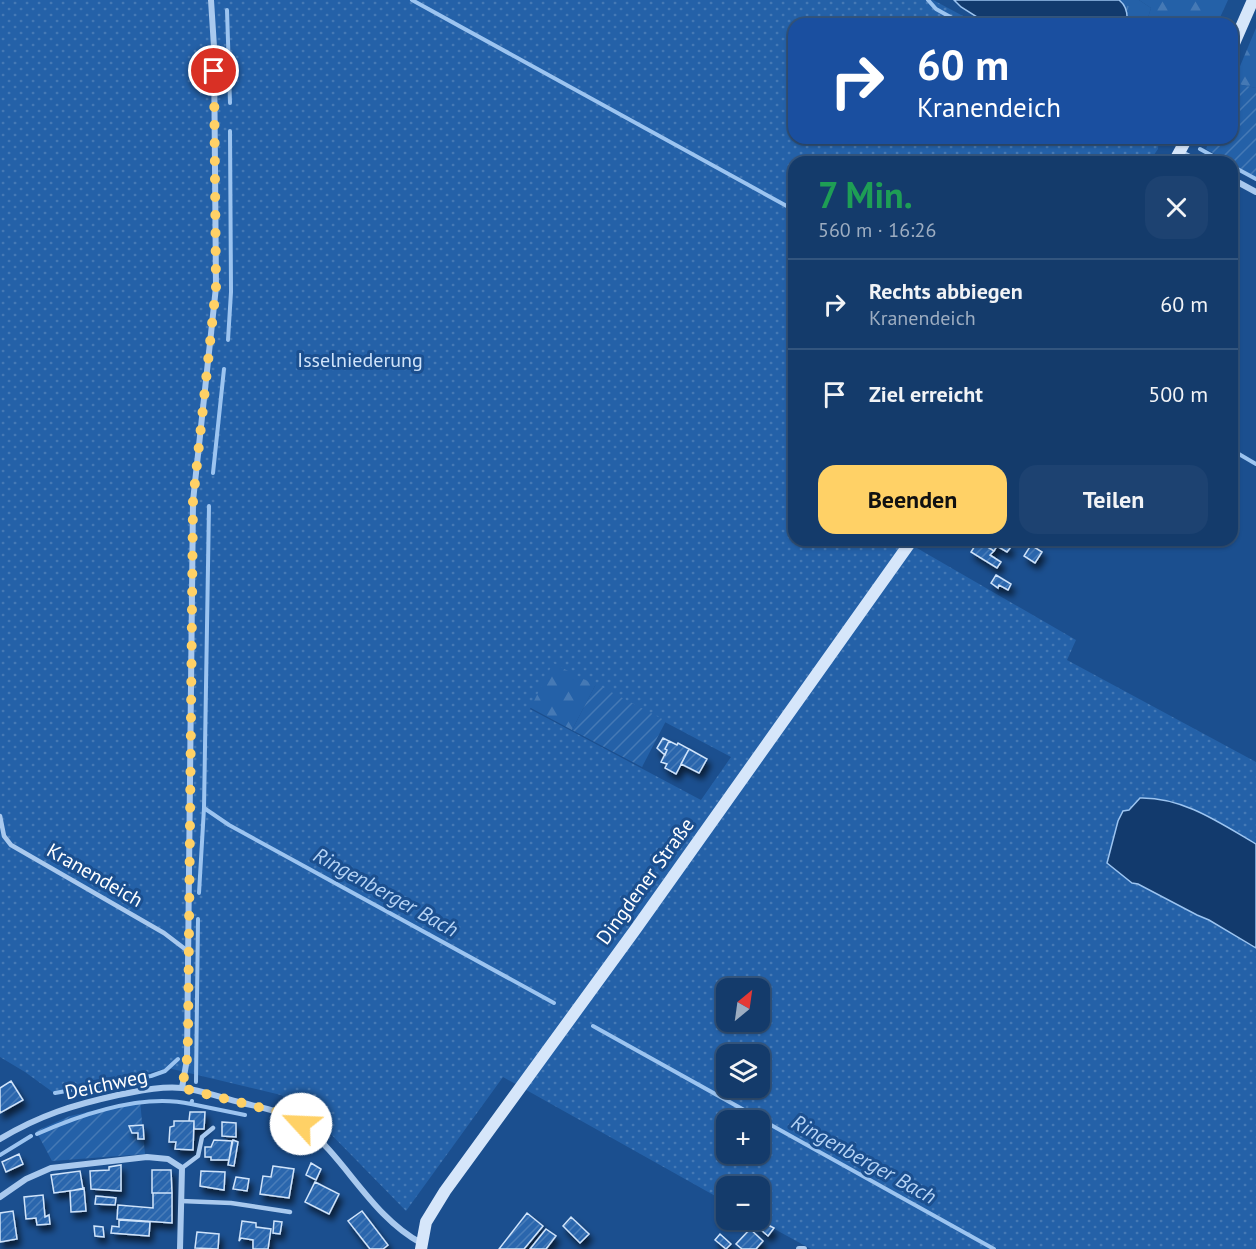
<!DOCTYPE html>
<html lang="de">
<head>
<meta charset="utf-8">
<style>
  :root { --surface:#143b6b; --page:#1d4271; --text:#f1f3f6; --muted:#9dadc1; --line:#33557e; --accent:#ffd166 }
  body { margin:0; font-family:"PT Sans",sans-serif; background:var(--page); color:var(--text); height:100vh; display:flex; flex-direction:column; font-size:22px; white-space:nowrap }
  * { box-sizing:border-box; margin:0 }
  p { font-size:20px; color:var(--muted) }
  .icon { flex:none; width:33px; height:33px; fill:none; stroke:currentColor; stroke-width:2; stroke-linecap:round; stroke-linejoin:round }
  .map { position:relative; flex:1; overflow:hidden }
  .panel { position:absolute; left:788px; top:156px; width:450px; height:390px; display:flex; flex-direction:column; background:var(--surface); border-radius:18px; box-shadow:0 2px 4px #0004,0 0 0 2px var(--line) }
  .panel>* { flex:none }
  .hud { position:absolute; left:788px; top:18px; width:450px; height:126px; border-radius:18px; box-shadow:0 2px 4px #0004,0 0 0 2px var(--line); background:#1a4fa0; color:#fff; overflow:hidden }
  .needle { width:39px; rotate:29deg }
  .controls { position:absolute; left:716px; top:978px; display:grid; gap:12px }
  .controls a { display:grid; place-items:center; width:54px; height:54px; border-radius:12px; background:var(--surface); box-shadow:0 2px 4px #0004,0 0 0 2px var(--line); font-size:30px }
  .pin { position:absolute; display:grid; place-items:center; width:51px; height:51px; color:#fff; margin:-26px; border:3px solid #fff; border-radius:50%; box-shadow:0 2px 6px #0007 }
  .me { position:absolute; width:66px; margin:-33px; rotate:295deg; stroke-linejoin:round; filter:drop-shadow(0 0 4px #0008) }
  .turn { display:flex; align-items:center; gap:21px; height:126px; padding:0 30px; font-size:27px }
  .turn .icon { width:78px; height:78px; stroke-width:2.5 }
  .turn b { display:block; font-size:42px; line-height:51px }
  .round { display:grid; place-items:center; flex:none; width:63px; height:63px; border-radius:18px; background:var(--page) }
  .head { display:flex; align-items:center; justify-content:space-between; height:102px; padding:0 30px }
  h1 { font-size:36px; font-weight:800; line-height:45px; color:#1e9e55 }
  .primary-button { display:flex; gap:12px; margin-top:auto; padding:12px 30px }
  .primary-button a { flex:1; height:69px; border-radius:18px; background:var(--accent); color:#111; font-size:24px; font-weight:800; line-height:69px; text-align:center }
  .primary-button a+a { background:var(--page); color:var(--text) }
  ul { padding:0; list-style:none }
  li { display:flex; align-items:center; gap:18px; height:90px; padding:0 30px; border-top:2px solid var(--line) }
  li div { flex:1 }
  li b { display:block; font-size:22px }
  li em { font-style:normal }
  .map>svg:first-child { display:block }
  .grass { fill:url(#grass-tufts) }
  .forest { fill:url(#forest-firs) }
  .park { fill:url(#park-dots); fill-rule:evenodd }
  .garden { fill:url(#garden-furrows) }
  .water { fill:#123a6d; stroke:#9cc4f0; stroke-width:1.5 }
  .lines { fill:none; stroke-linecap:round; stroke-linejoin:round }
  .stream { stroke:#9cc4f0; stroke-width:4 }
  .building { fill:url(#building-hatch); stroke:#cfe3fa; stroke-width:1.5; filter:url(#shadow) }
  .service { stroke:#a9c9ee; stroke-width:4.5 }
  .minor { stroke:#a9c9ee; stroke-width:6 }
  .secondary { stroke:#d6e6fa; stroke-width:12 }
  .route { stroke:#ffd166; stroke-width:10; stroke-dasharray:0 18 }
  .labels { text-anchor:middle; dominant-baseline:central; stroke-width:6; stroke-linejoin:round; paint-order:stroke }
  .park-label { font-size:20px; fill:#cfe3fa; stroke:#1b4f8f }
  .street-label { font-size:20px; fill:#fff; stroke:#1b4f8f }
  .water-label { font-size:21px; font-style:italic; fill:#b5d3f5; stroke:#1b4f8f }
</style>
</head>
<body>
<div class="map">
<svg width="1256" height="1249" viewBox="0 0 1256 1249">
  <defs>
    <pattern id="grass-tufts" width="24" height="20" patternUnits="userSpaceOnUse" patternTransform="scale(1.5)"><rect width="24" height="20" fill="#2461a8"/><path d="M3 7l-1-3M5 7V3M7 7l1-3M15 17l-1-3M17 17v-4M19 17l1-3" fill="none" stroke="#4579b5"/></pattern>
    <pattern id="forest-firs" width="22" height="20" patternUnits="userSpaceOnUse" patternTransform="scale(1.5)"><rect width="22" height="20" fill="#2461a8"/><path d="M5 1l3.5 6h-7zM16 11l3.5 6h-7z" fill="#4579b5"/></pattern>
    <pattern id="park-dots" width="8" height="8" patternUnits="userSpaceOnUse" patternTransform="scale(1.5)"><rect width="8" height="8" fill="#2461a8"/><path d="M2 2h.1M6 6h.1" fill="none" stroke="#4579b5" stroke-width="1.8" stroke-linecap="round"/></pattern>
    <pattern id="garden-furrows" width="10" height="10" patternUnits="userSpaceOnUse" patternTransform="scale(1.5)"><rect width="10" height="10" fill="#2461a8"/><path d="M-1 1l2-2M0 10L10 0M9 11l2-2" fill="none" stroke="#4579b5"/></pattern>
    <pattern id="building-hatch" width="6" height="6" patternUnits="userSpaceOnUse" patternTransform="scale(1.5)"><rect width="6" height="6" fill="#2a66ad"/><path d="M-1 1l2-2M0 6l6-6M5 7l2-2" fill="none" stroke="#4a7db9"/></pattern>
    <filter id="shadow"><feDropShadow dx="3.5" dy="6" stdDeviation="3" flood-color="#0009"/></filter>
  </defs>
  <rect width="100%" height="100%" fill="#1b4f8f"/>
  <path class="grass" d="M 1119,0 L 1139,0 L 1151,8 L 1146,24 L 1127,24 L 1128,14 Z"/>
  <path class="forest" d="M 1139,0 L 1228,0 L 1217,24 L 1146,24 L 1151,8 Z
    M 1256,28 L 1256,88 L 1233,83 Z
    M 476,619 L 596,684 L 572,730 L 452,666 Z"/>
  <path class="park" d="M 0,0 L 933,0 L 978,24 L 794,24 L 794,138 L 1159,138 L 1158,149 L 1149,162 L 794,162 L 794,540 L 903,540 L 1076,640 L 1067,660 L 1256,762 L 1256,1249 L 811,1249 L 758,1220 L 759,1186 L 726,1186 L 726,1202 L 503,1077 L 406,1211 L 318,1121 L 281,1095 L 168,1068 L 135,1076 L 93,1080 L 54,1093 L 25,1072 L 0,1057 ZM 553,663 L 731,757 L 701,800 L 530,709 ZM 726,988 L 759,988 L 759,1022 L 726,1022 ZM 726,1054 L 759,1054 L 759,1088 L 726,1088 ZM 726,1120 L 759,1120 L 759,1154 L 726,1154 Z"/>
  <path class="garden" d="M 1233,83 L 1256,88 L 1256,177 L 1206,149 L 1210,138 L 1232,138 Z
    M 596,684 L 666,721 L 642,767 L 572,730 Z
    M 140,1100 L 145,1154 L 52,1161 L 36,1131 L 70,1116 Z"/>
  <path class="water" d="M 954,0 L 1119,0 C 1127,6 1128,15 1127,24 L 988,24 L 961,7 Z
    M 1140,798 C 1183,797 1220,823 1256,844 L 1256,948 L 1209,920 L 1197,915 L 1138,884 L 1132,883 L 1107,863 L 1118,821 L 1123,811 L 1129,810 Z"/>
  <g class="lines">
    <path class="stream" d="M 412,0 L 794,210
      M 928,0 L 936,9 L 963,24
      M 227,10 L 230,103
      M 1200,149 L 1224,162
      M 1232,166 L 1256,179
      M 228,340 L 231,292 L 230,131
      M 1232,450 L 1256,464
      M 213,473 L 224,369
      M 204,808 L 229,825 L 554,1003
      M 199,893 L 204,808 L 209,506
      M 593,1026 L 994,1249
      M 196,1082 L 198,919
      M 55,1093 L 151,1076 L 165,1071 L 178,1059
      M 191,1104 L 245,1115
      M 37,1134 C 82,1114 142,1093 191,1104 L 192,1101
      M 0,1155 L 31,1136"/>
  </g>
  <path class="building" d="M 1001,540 L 1011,547 L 1007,552 L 997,546 L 994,551 L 978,541 Z
    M 978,541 L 994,551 L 990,555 L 1001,562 L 997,568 L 971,552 Z
    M 1031,545 L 1042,552 L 1035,563 L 1024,556 Z
    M 996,575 L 1011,584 L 1008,590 L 999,585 L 998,588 L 991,583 Z
    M 663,738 L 669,741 L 665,749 L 667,750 L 665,755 L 657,748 Z
    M 669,741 L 677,745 L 678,743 L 689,749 L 676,774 L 665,768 L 667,764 L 661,762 L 667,750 L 665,749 Z
    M 689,749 L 707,759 L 699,773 L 681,764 Z
    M 11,1081 L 23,1100 L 0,1113 L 0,1088 Z
    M 190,1112 L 205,1112 L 204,1129 L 194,1129 L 194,1121 L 189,1121 Z
    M 174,1121 L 194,1121 L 193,1150 L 175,1149 L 176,1142 L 169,1142 L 170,1127 L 174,1126 Z
    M 222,1122 L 236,1123 L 236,1137 L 222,1136 Z
    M 143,1125 L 144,1139 L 138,1139 L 138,1133 L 132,1133 L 129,1126 Z
    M 214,1140 L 232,1141 L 229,1160 L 211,1160 L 211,1157 L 205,1157 L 205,1147 L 211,1147 Z
    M 233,1140 L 238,1142 L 234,1166 L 228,1165 Z
    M 19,1154 L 23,1164 L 6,1172 L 2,1162 Z
    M 311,1163 L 321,1169 L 316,1180 L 306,1175 Z
    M 121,1165 L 121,1191 L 91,1189 L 90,1171 L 109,1170 L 109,1167 Z
    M 273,1166 L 294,1169 L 289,1198 L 260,1194 L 263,1176 L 271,1177 Z
    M 152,1170 L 171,1170 L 172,1193 L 152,1193 Z
    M 80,1171 L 83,1189 L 54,1193 L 51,1175 Z
    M 201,1171 L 225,1172 L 224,1190 L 200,1186 Z
    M 236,1177 L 249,1179 L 247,1191 L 233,1189 Z
    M 315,1182 L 339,1194 L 329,1214 L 305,1202 Z
    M 84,1188 L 86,1211 L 71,1212 L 70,1191 Z
    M 153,1193 L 172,1193 L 172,1223 L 117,1219 L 118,1205 L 153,1208 Z
    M 43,1195 L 45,1217 L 49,1215 L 50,1224 L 37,1225 L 36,1218 L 26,1219 L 24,1197 Z
    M 96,1196 L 116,1198 L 115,1205 L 95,1204 Z
    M 13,1211 L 17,1239 L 0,1242 L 0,1213 Z
    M 362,1211 L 388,1245 L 383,1249 L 370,1249 L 348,1221 Z
    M 527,1213 L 543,1226 L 524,1249 L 499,1249 Z
    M 571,1217 L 589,1234 L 580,1243 L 563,1226 Z
    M 119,1220 L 150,1222 L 149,1236 L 111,1233 L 112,1226 L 119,1227 Z
    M 758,1220 L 774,1228 L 768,1236 L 754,1224 Z
    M 242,1221 L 256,1223 L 256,1227 L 271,1229 L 268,1249 L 253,1249 L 253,1240 L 241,1238 L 239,1241 Z
    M 274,1221 L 282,1222 L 280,1234 L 273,1233 Z
    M 94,1226 L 103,1227 L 104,1237 L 95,1236 Z
    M 546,1229 L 556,1236 L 546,1249 L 530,1249 Z
    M 750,1229 L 763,1241 L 756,1249 L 742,1249 L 736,1244 Z
    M 197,1232 L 219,1234 L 218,1249 L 195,1248 Z
    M 720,1234 L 731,1244 L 726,1249 L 715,1240 Z"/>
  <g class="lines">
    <path class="service" d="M 0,816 L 4,836 L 11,845 L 164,933 L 189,952
      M 182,1168 L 198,1156 L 202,1137 L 213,1128
      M 181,1201 L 231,1203 L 290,1212"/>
    <path class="minor" d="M 1180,152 L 1199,162
      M 1232,179 L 1256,192
      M 182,1088 L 187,1059 L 193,501 L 216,287 L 214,47 L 211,0
      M 0,1139 C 40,1115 73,1105 118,1095 C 139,1091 161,1086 182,1088 C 202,1090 224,1099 243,1103 C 263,1108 286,1112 303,1125 C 347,1160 371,1216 421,1243
      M 0,1197 L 26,1179 L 51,1168 L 147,1157 L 168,1159 L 182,1168 L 180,1249
      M 799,1249 L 804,1249"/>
    <path class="secondary" d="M 1232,48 L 1253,0
      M 1174,162 L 1187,138
      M 421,1249 L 426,1222 L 445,1191 L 635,930 L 912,540"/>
  </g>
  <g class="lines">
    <path class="route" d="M 214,71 L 216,287 L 193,501 L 188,1038 L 187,1059 L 182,1088 L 278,1112 L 301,1124"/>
  </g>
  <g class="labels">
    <g class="park-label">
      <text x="360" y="360">Isselniederung</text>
    </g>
    <g class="street-label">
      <text transform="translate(95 875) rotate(30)">Kranendeich</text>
      <text transform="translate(645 881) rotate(-54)">Dingdener Straße</text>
      <text transform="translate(106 1084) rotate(-12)">Deichweg</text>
    </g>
    <g class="water-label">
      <text transform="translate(386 892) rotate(29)">Ringenberger Bach</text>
      <text transform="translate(864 1159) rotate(29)">Ringenberger Bach</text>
    </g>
  </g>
</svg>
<div class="controls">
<a><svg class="needle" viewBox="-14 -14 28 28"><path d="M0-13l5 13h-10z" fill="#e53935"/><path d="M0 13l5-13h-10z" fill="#9dadc1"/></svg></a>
<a><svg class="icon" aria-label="layers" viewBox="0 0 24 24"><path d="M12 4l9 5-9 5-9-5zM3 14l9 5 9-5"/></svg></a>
<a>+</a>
<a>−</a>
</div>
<div class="pin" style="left:214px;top:71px;background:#d93025"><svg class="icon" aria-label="arrive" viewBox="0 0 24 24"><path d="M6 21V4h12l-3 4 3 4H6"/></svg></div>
<svg class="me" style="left:301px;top:1124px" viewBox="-20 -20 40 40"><circle r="19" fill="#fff"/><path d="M0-13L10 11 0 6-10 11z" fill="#ffd166"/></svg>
<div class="hud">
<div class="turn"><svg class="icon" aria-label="right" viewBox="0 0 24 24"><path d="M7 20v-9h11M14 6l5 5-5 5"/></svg><div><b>60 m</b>Kranendeich</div></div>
</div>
<section class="panel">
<div class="head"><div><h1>7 Min.</h1><p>560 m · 16:26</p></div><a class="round"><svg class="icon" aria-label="close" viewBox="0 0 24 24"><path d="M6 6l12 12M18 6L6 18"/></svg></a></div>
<ul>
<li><svg class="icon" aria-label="right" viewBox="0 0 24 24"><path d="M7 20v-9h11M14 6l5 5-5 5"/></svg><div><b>Rechts abbiegen</b><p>Kranendeich</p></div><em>60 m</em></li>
<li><svg class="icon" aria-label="arrive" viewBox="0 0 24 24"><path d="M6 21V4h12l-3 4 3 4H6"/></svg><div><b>Ziel erreicht</b></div><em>500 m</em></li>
</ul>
<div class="primary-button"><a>Beenden</a><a>Teilen</a></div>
</section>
</div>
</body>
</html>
